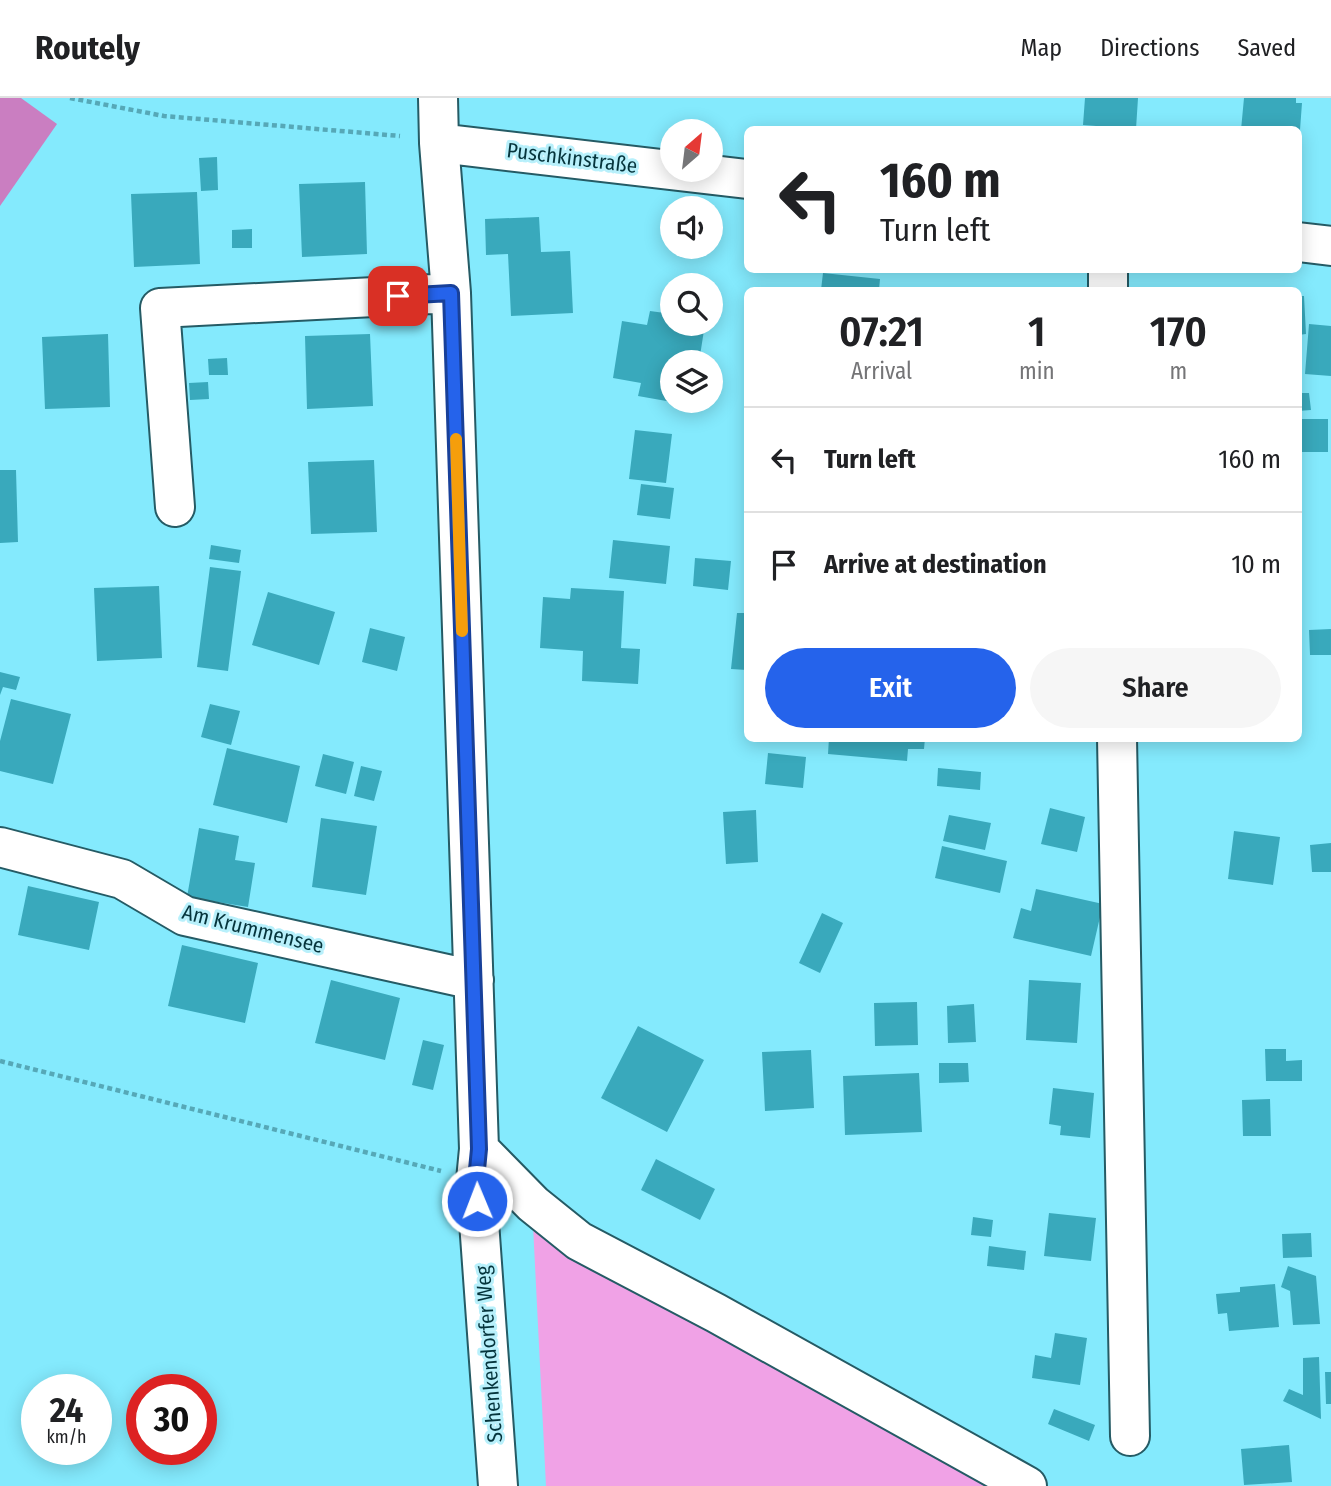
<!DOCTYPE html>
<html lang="en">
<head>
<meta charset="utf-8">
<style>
  :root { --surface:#fff; --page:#f6f6f6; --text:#202124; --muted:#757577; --line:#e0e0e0; --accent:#2563eb }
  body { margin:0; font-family:"Fira Sans Condensed",sans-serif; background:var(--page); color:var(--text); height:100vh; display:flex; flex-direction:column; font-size:26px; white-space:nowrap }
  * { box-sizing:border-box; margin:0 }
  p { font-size:23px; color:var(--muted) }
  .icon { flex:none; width:38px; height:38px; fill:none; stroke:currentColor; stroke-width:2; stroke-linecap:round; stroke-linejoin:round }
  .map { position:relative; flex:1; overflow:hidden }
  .sheet { position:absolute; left:744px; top:189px; width:558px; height:455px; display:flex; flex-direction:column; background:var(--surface); border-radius:10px; box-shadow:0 4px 18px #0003 }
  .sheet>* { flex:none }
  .banner { position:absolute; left:744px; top:28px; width:558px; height:147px; border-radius:10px; box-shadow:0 4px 18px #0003; background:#fff; color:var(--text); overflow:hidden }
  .needle { width:46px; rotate:28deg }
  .buttons { position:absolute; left:660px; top:21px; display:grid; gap:14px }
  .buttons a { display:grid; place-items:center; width:63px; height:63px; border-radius:50%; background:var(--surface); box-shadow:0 4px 18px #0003; font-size:35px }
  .speed { position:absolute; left:21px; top:1276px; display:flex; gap:14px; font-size:35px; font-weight:700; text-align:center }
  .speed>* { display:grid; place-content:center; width:91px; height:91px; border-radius:50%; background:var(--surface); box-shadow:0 4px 18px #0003; line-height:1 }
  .speed small { font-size:18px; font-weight:400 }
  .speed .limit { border:10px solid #d22; background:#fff; color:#111 }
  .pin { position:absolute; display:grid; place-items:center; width:60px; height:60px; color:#fff; margin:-30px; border-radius:14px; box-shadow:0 4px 10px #0006 }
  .me { position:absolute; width:77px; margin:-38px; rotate:359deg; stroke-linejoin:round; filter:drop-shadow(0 0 5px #0008) }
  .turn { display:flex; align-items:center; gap:24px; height:147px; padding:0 21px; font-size:32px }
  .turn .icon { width:91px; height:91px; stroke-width:2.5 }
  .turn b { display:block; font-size:49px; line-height:60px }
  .eta { display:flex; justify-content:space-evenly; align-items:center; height:119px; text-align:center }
  .eta b { font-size:42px; font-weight:600; line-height:49px }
  .action { display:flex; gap:14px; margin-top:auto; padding:14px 21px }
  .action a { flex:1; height:80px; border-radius:42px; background:var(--accent); color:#fff; font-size:28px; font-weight:600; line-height:80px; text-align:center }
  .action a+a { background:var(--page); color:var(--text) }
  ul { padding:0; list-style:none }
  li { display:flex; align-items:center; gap:21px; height:105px; padding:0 21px; border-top:2px solid var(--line) }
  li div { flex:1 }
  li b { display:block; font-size:26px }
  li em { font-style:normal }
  header { display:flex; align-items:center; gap:42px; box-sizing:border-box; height:98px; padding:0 35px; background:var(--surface); border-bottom:2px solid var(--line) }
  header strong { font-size:33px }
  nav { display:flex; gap:38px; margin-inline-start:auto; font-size:24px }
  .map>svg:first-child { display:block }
  .green { fill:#f0a2e6 }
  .forest { fill:#ca7ec1 }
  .building { fill:#39a9bc }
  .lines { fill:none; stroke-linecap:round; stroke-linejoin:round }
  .minor-casing { stroke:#255b65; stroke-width:42 }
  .path { stroke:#56a8b7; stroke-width:4.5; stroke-dasharray:5 3.5; stroke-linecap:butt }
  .minor { stroke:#fff; stroke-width:38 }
  .route-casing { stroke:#184099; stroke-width:18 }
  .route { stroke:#2563eb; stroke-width:12 }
  .slow { stroke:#f59e0b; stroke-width:12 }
  .labels { text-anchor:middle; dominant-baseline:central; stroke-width:6; stroke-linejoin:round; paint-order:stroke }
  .street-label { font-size:21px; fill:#05343c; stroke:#b8f0fb }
</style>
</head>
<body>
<header>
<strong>Routely</strong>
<nav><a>Map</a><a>Directions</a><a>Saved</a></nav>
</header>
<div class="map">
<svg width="1331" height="1388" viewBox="0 0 1331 1388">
  <rect width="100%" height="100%" fill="#84eafd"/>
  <path class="green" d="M 533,1127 L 1002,1388 L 546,1388 Z"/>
  <path class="forest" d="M 0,0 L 21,0 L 57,26 L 0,108 Z"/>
  <path class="building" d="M 1085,0 L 1138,0 L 1136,31 L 1083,27 Z
    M 1244,0 L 1296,0 L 1296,5 L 1302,5 L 1300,32 L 1241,32 Z
    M 217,59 L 218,92 L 201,93 L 199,60 Z
    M 365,84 L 367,156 L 302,159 L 299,86 Z
    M 197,94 L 200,166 L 134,169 L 131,96 Z
    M 539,119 L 541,154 L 570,153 L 573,215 L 511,218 L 508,156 L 486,157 L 485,121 Z
    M 252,131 L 252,150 L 232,150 L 232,132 Z
    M 823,175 L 880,181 L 879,192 L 821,192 Z
    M 1298,198 L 1304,198 L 1306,236 L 1298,237 Z
    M 650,213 L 672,216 L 672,226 L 705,226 L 699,264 L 672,264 L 672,304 L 638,298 L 641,285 L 613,280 L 622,223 L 647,227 Z
    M 1309,226 L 1331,228 L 1331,278 L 1305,276 Z
    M 108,236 L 110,309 L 45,311 L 42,239 Z
    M 370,236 L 373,308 L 307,311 L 305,238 Z
    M 227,260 L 228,277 L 209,277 L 208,261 Z
    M 208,284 L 209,301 L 190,302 L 189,285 Z
    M 1298,295 L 1309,295 L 1311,312 L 1298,313 Z
    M 1298,321 L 1328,321 L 1328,354 L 1298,354 Z
    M 635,332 L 672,336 L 666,385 L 629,381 Z
    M 374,362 L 377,434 L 311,436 L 308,364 Z
    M 0,372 L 16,372 L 18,444 L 0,445 Z
    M 641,386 L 674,390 L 670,421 L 637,417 Z
    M 613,442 L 670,448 L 666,486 L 609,480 Z
    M 211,447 L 241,452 L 239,465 L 209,461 Z
    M 695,460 L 731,463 L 728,492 L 693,488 Z
    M 210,469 L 241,473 L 228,573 L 197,569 Z
    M 159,488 L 162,560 L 97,563 L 94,490 Z
    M 571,490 L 624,493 L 621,550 L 640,551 L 638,586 L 582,583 L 583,553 L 540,550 L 543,499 L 570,501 Z
    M 268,494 L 335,514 L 319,567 L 252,547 Z
    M 737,515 L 747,515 L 747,572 L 731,571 Z
    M 370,530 L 405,539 L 397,573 L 362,564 Z
    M 1331,531 L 1331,557 L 1310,557 L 1309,532 Z
    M 0,574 L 20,579 L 16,592 L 3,589 L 0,597 Z
    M 11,601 L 71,616 L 53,686 L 0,673 L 0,643 Z
    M 210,606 L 240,613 L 231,647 L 201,639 Z
    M 829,640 L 925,640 L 924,651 L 908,651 L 907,663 L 828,656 Z
    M 227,650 L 300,668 L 287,725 L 213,707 Z
    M 768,655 L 806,659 L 803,690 L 765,686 Z
    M 323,656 L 354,664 L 346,696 L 315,688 Z
    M 361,668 L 382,673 L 374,703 L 354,698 Z
    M 938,670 L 981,674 L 980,692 L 937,688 Z
    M 1050,710 L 1085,719 L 1077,754 L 1041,746 Z
    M 756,712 L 758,764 L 726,766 L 723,714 Z
    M 949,717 L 991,725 L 985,752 L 943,743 Z
    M 321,720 L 377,728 L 366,797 L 312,789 Z
    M 199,730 L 239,738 L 235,762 L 255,765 L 248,809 L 187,799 Z
    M 1234,733 L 1280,739 L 1273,787 L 1228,781 Z
    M 1331,745 L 1331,774 L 1312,774 L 1310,747 Z
    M 942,748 L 1007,763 L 1000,795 L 935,780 Z
    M 28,788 L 99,804 L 89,852 L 18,837 Z
    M 1036,791 L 1103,806 L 1091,858 L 1013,840 L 1021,810 L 1031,813 Z
    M 822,815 L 843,825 L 820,875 L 799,865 Z
    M 182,847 L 258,865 L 245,925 L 168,908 Z
    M 331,882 L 400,900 L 385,962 L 315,945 Z
    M 1029,882 L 1081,885 L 1077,945 L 1026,942 Z
    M 917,904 L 918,947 L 875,948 L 874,905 Z
    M 974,906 L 976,944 L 948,945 L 947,908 Z
    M 638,928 L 704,962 L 667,1034 L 601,1000 Z
    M 423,942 L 444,947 L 433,992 L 412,987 Z
    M 1265,951 L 1286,951 L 1286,963 L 1302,962 L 1302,983 L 1266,983 Z
    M 811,952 L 814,1010 L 765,1013 L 762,954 Z
    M 939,965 L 968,965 L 969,984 L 939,985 Z
    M 919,975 L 922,1034 L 845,1037 L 843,978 Z
    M 1053,990 L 1094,995 L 1090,1040 L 1060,1037 L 1061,1028 L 1049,1026 Z
    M 1270,1001 L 1271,1038 L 1243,1038 L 1242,1002 Z
    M 656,1061 L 715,1091 L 700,1122 L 641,1092 Z
    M 1049,1115 L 1096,1120 L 1091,1163 L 1044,1158 Z
    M 973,1119 L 993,1122 L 991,1139 L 971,1137 Z
    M 1311,1135 L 1312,1159 L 1283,1160 L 1282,1136 Z
    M 989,1148 L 1026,1153 L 1024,1172 L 987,1168 Z
    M 1288,1168 L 1316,1178 L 1320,1226 L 1293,1227 L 1290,1193 L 1281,1189 Z
    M 1275,1186 L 1279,1229 L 1229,1233 L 1227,1215 L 1218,1216 L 1216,1196 L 1240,1194 L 1240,1189 Z
    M 1055,1235 L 1087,1240 L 1080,1287 L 1032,1280 L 1035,1257 L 1051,1260 Z
    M 1319,1259 L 1321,1321 L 1283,1303 L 1289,1291 L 1303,1297 L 1303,1260 Z
    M 1325,1274 L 1331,1274 L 1331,1306 L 1326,1306 Z
    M 1054,1311 L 1095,1327 L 1089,1343 L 1048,1326 Z
    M 1289,1347 L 1292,1384 L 1244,1387 L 1241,1351 Z"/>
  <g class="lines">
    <defs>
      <path id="minor" d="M 438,0 L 439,45 L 451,195 L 479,1051 L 476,1082 L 498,1388
        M 439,45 L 747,81
        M 1298,144 L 1331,148
        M 1108,172 L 1108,192
        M 175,409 L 160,210 L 451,195
        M 1117,640 L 1130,1338
        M 0,749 L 122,781 L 185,818 L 474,882
        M 479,1051 L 533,1106 L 579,1143 L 716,1215 L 1027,1388"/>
    </defs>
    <use href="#minor" class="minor-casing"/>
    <path class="path" d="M 70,0 L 164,18 L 400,38
      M 0,963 L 441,1073"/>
    <use href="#minor" class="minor"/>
  </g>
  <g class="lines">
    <defs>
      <path id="route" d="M 398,198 L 451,195 L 479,1051 L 476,1082 L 477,1103"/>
    </defs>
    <use href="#route" class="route-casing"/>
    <use href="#route" class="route"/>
    <path class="slow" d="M 456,341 L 462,533"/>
  </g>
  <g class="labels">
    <g class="street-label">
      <text transform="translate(572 60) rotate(7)">Puschkinstraße</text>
      <text transform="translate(253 831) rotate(14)">Am Krummensee</text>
      <text transform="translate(489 1256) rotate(-94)">Schenkendorfer Weg</text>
    </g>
  </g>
</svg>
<div class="buttons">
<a><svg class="needle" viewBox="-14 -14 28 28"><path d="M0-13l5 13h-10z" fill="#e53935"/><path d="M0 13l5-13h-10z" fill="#757577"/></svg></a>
<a><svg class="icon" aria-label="sound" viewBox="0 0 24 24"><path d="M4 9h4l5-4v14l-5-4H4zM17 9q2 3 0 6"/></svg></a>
<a><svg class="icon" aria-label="search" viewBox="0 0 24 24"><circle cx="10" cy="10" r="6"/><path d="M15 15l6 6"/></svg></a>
<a><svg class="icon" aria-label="layers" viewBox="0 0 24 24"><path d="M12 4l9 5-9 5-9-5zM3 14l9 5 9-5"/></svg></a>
</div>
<div class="speed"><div>24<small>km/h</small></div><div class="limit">30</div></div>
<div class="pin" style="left:398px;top:198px;background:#d93025"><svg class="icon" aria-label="arrive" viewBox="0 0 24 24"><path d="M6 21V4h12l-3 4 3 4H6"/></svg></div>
<svg class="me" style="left:477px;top:1103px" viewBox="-20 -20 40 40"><circle r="17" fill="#2563eb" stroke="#fff" stroke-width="3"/><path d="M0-11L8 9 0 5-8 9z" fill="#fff"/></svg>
<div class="banner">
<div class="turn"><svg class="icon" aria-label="left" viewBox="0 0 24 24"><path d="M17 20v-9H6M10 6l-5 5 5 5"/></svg><div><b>160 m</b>Turn left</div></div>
</div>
<section class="sheet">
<div class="eta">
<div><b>07:21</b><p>Arrival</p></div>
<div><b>1</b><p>min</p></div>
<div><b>170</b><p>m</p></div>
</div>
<ul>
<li><svg class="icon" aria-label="left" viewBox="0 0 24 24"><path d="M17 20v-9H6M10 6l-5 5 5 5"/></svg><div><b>Turn left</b></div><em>160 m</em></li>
<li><svg class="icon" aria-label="arrive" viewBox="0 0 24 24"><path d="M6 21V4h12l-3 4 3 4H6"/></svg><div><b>Arrive at destination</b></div><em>10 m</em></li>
</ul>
<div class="action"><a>Exit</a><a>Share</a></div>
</section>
</div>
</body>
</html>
